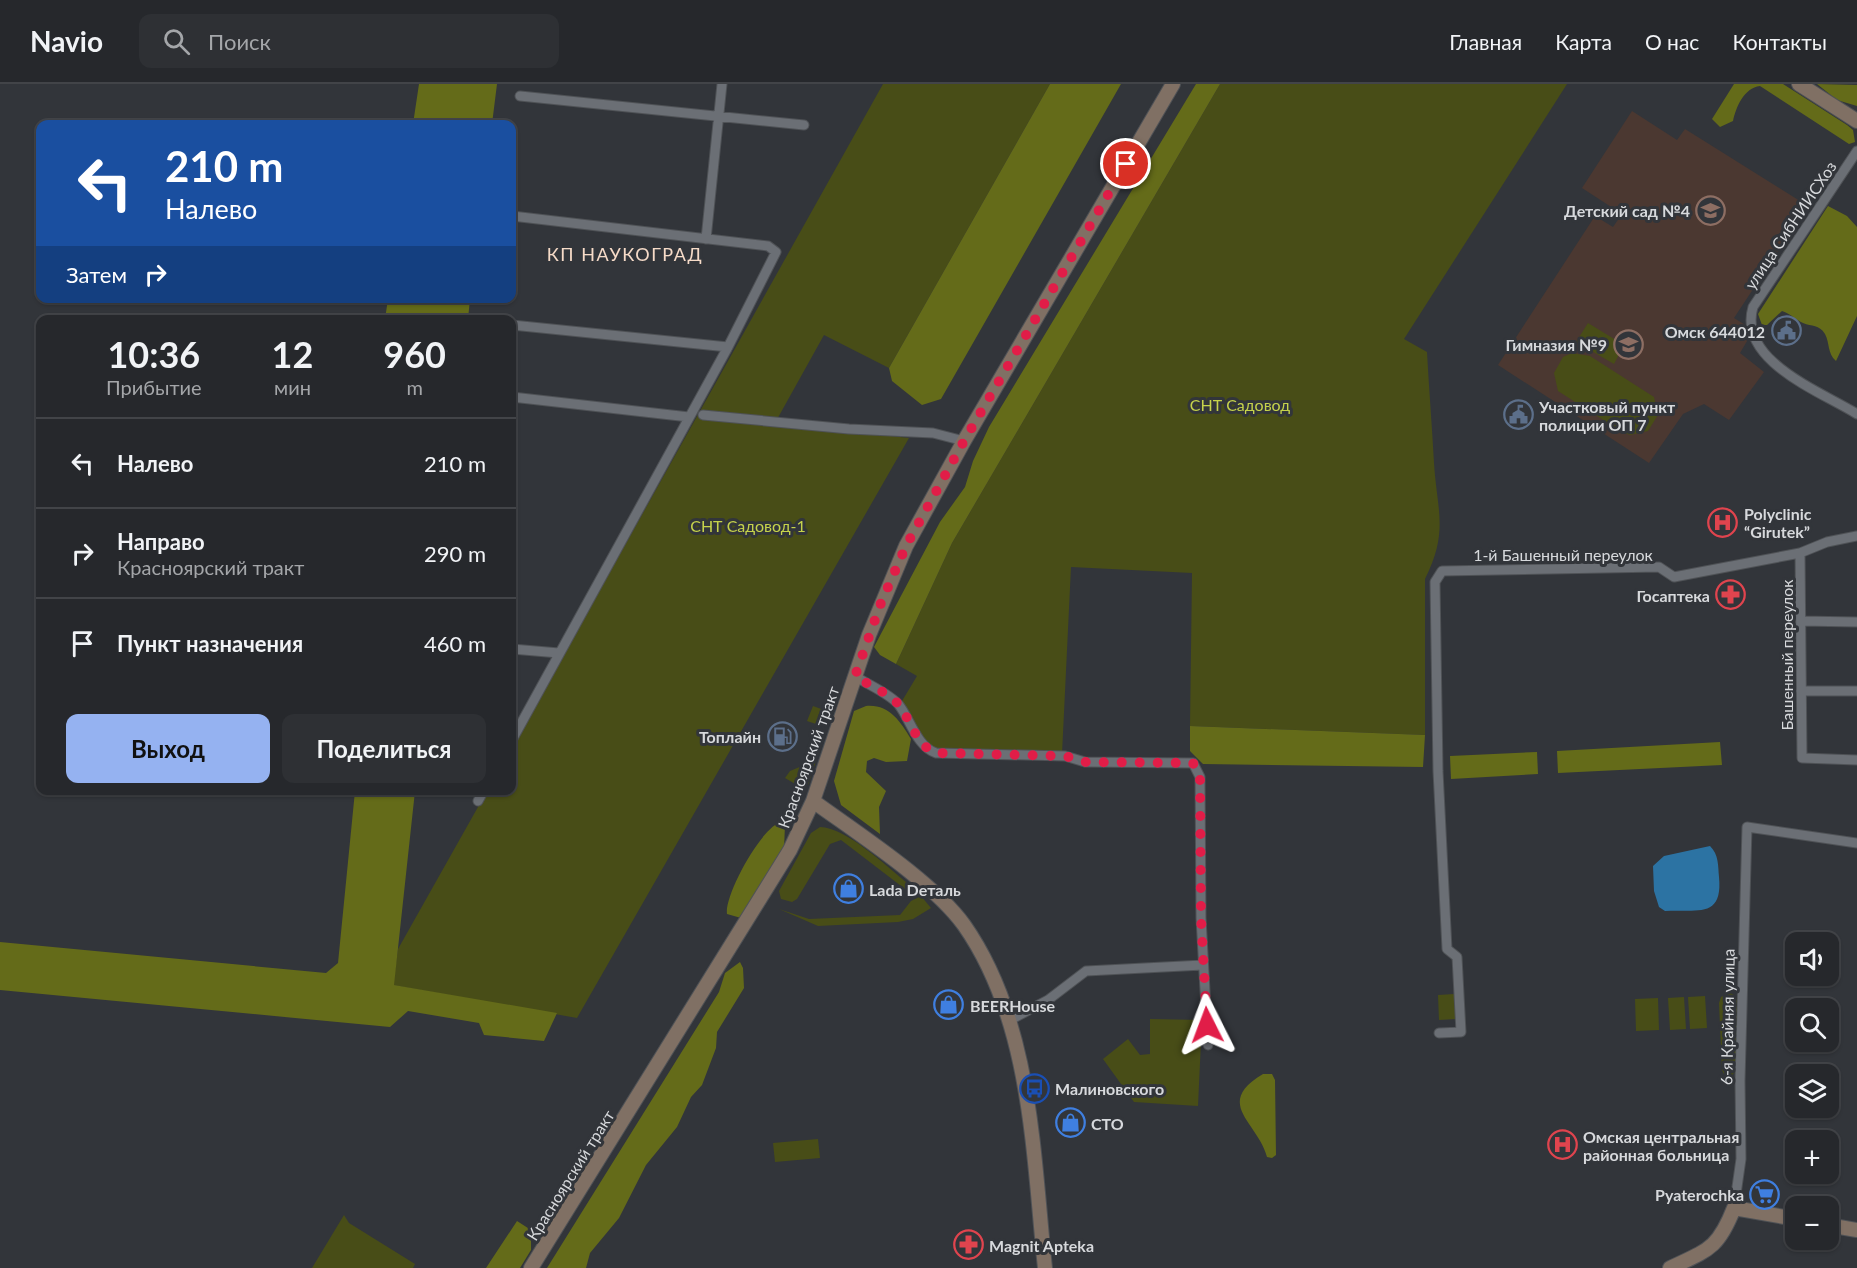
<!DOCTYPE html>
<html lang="ru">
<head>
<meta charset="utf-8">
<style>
  :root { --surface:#26282c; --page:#2e3034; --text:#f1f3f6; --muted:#a4a6a9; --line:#424448; --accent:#95b2f1 }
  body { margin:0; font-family:Lato,sans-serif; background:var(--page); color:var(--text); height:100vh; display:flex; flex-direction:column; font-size:22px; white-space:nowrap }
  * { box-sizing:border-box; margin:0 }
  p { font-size:20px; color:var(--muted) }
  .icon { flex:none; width:33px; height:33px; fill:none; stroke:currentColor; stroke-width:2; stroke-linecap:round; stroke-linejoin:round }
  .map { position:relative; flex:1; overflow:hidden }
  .panel { position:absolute; left:36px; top:231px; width:480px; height:480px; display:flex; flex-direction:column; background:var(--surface); border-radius:12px; box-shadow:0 2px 4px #0004,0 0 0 2px var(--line) }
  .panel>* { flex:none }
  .guide { position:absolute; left:36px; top:36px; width:480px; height:183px; border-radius:12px; box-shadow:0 2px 4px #0004,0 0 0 2px var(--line); background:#1a4fa0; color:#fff; overflow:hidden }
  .controls { position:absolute; left:1785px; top:848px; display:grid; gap:12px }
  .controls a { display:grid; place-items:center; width:54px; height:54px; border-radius:12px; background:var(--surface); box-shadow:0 2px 4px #0004,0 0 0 2px var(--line); font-size:30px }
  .pin { position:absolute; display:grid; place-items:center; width:51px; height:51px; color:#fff; margin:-26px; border:3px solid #fff; border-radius:50%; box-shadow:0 2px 6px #0007 }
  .me { position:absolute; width:66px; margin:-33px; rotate:357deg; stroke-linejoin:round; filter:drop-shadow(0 0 4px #0008) }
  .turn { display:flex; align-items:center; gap:21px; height:126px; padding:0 30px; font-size:27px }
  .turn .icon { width:78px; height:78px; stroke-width:2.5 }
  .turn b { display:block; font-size:42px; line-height:51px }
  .then { display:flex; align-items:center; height:57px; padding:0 30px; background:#0003; gap:12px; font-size:22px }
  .eta { display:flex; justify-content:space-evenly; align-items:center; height:102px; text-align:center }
  .eta b { font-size:36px; font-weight:700; line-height:42px }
  .primary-button { display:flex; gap:12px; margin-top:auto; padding:12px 30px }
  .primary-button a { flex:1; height:69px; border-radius:12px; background:var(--accent); color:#111; font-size:24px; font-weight:700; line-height:69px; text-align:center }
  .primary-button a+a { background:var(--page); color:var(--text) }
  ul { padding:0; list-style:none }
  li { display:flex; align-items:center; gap:18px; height:90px; padding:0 30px; border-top:2px solid var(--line) }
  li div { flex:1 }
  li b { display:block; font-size:22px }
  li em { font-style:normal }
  header { display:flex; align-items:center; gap:36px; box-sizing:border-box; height:84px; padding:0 30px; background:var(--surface); border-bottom:2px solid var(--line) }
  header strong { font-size:28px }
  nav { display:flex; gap:33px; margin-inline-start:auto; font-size:21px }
  .search { width:420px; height:54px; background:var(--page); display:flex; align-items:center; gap:15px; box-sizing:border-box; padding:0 21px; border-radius:12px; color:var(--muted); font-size:22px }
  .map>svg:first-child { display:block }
  .education { fill:#4b3831 }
  .green { fill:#484d17 }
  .forest { fill:#646b19 }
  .water { fill:#2c73a3 }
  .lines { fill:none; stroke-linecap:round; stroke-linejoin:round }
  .street-casing { stroke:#4f5256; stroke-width:11 }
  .secondary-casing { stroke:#4f5256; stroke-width:16 }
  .street { stroke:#6b6f75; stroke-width:9 }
  .secondary { stroke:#807064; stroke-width:14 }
  .route { stroke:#e11d48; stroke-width:10; stroke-dasharray:0 18 }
  .labels { text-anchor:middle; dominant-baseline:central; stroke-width:6; stroke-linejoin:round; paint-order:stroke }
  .poi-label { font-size:16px; font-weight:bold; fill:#d7d9dc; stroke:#32353a; text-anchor:start }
  .street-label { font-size:16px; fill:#d7d9dc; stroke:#32353a }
  .park-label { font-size:16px; fill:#c6d34b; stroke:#32353a }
  .neighbourhood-label { font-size:18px; letter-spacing:1.5px; fill:#f6dbc8; stroke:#32353a }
</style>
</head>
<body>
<header>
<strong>Navio</strong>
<div class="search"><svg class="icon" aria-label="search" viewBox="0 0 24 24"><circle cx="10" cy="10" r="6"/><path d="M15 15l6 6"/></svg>Поиск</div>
<nav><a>Главная</a><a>Карта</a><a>О нас</a><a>Контакты</a></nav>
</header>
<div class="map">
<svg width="1857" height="1184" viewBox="0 0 1857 1184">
  <rect width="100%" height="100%" fill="#32353a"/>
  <path class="education" d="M 1632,27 L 1677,56 L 1685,45 L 1808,122 L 1734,234 L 1747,242 L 1750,252 L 1740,269 L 1764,288 L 1729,336 L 1704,320 L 1683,330 L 1649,379 L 1498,281 L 1595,132 L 1613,143 L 1622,130 L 1582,104 Z"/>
  <path class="green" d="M 883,0 L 1050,0 L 889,284 L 824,251 L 775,339 L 909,354 L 577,934 L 393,901 L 398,865 L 487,707 L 512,706 L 512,663 Z
    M 1220,0 L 1567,0 L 1404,255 L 1427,268 C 1429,305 1432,342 1434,379 C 1437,427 1449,447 1425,495 L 1425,651 L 1190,642 L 1192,489 L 1071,483 L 1062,670 L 935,666 C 921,652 906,636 902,617 L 917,592 L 896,580 L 952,459 Z
    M 1588,239 L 1624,261 L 1614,280 L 1576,258 Z
    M 1572,269 L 1590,272 L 1654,313 L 1658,331 L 1648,347 L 1630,351 L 1622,348 L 1558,307 L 1554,289 L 1563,273 Z
    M 813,622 L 824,626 L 819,641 L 807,637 Z
    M 823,656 L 808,701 L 797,701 L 785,694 L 790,687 L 814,677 Z
    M 820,743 C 847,744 886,782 906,798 L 905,805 L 841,756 L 830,760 L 797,815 L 792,818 L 781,815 L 779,807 L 811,749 Z
    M 921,812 L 931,824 L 913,835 L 898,838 L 818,842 L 779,825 L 809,835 L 900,831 L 911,817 Z
    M 1730,909 L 1736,912 L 1738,918 L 1736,987 L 1730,993 L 1725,992 L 1722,986 L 1719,919 L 1721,913 Z
    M 1454,910 L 1456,935 L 1439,936 L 1438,911 Z
    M 1705,912 L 1707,944 L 1690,945 L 1688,913 Z
    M 1684,913 L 1686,945 L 1670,946 L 1668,914 Z
    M 1658,914 L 1659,946 L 1636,947 L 1635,915 Z
    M 1150,935 L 1202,936 L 1198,1022 L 1134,1018 L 1103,975 L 1128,955 L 1140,971 L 1150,970 Z
    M 818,1055 L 820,1074 L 775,1078 L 773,1059 Z
    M 344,1131 L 349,1139 L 415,1180 L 413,1184 L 312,1184 Z"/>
  <path class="forest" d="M 419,0 L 497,0 L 492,40 L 413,40 Z
    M 1050,0 L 1121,0 L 941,315 L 922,321 L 892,297 L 889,284 Z
    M 1196,0 L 1220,0 L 952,459 L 896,580 L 880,571 L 874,563 L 940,438 L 965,403 L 973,377 L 989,343 Z
    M 1734,0 L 1783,0 L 1847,41 L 1853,46 L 1855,58 L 1849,60 L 1760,2 C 1744,4 1736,23 1733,37 L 1720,43 L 1712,35 Z
    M 1817,0 L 1857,1 L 1857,22 L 1837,16 Z
    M 1828,122 L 1847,132 L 1857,143 L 1857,232 L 1836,277 C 1827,269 1830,259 1825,250 C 1819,240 1812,243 1803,239 C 1796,236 1791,230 1782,227 L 1767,241 L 1762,241 L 1758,230 Z
    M 388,215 L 470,215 L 468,235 L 385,235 Z
    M 866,622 C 889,620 900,637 911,655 L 907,677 L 886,678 L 874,674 L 867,677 L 866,688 L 886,707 L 879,723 L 880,750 L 841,721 L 834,697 L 854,627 Z
    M 1190,642 L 1425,651 L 1423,683 L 1203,680 L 1190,667 Z
    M 1720,658 L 1722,681 L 1558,689 L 1557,667 Z
    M 1537,668 L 1538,690 L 1451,695 L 1450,672 Z
    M 355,707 L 415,707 L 394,901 L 557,929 L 544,957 L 484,951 L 479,939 L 408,927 L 390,943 L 0,906 L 0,858 L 326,889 L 338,879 Z
    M 782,738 L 785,740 L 784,766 L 741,834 L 727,830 C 724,811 763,740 782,738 Z
    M 740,878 L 743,884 L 744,904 L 717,948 L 716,964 L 702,1001 L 691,1013 L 677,1043 L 646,1081 L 619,1134 L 590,1169 L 586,1184 L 547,1184 L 719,908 L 725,889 Z
    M 1263,990 L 1272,990 L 1275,996 L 1276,1071 L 1272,1074 L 1267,1073 C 1258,1038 1213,1020 1263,990 Z
    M 517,1137 L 531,1146 L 531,1166 L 520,1184 L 486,1184 Z"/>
  <path class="water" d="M 1710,762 C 1719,771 1718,782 1719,793 C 1723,835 1697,825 1665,827 L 1659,823 L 1654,807 L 1653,782 L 1664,772 Z"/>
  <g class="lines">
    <defs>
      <path id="street" d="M 520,12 L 804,41
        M 1857,67 L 1753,223 C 1737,277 1822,308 1857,330
        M 512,132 L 768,162 L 776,168 L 728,263 L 512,656
        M 706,155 L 722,0
        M 512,241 L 728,263
        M 512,313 L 689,333
        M 703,331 L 849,345 L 933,349 L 964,357
        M 1800,469 L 1802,674 L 1857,676
        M 1802,537 L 1857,538
        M 512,565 L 559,569
        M 855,592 C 868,601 889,609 899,621 C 910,635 917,663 936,669 L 1065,672 L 1085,678 L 1193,679 L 1200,693 L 1201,834 L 1208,961
        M 1801,607 L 1857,607
        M 478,717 L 484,706
        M 1008,937 L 1048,916 L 1086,887 L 1203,881
        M 1439,949 L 1461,948 L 1457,873 L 1447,865 L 1438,687 L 1435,498 L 1442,487 L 1659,483 L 1674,493 L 1800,469 L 1827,458 L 1857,452
        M 1734,1124 L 1741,1075 L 1740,997 L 1747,743 L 1857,759"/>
      <path id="secondary" d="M 1799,0 L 1857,37
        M 813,717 C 857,749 933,798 964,841 C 1032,938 1033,1071 1045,1184
        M 1828,1141 L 1857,1146
        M 531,1184 L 790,766 L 813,717 L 869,551 L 906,462 L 964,357 L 1173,0
        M 1670,1184 C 1708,1166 1718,1165 1734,1124 L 1796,1135"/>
    </defs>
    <use href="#street" class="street-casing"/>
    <use href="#secondary" class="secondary-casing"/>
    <use href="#street" class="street"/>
    <use href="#secondary" class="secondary"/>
  </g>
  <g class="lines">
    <path class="route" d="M 1126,80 L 964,357 L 906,462 L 881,519 L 855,592 C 868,601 889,609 899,621 C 910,635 917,663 936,669 L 1065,672 L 1085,678 L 1193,679 L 1200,693 L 1201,834 L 1207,941"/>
  </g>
  <defs>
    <symbol id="school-ring" viewBox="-11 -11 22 22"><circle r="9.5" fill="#32353a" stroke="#8d6e63" stroke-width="1.5"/><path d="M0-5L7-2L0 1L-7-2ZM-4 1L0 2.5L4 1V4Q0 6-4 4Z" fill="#8d6e63"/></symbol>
    <symbol id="civic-ring" viewBox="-11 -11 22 22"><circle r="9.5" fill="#32353a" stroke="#5c6f8a" stroke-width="1.5"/><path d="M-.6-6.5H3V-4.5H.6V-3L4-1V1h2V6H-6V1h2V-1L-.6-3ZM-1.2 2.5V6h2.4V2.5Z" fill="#5c6f8a"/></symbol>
    <symbol id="hospital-ring" viewBox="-11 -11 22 22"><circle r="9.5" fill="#32353a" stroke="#e0444e" stroke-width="1.5"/><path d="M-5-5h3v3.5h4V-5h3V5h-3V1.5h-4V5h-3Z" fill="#e0444e"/></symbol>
    <symbol id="pharmacy-ring" viewBox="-11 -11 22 22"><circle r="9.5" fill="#32353a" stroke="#e0444e" stroke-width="1.5"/><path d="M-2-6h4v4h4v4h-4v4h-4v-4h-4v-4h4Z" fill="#e0444e"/></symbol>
    <symbol id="fuel-ring" viewBox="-11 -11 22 22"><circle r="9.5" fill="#32353a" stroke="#5c6f8a" stroke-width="1.5"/><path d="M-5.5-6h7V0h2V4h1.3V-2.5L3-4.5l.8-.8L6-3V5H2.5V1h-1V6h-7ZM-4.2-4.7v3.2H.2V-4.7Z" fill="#5c6f8a"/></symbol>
    <symbol id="shop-ring" viewBox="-11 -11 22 22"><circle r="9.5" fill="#32353a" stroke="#3f7fe0" stroke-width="1.5"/><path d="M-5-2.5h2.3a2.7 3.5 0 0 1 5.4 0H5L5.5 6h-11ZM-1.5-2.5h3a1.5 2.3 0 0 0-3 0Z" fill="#3f7fe0"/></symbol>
    <symbol id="bus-ring" viewBox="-11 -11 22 22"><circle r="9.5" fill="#32353a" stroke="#1a4fb4" stroke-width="1.5"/><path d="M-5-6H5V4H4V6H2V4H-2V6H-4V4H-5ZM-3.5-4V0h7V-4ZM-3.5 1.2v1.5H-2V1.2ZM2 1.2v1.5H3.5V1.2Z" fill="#1a4fb4"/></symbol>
    <symbol id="supermarket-ring" viewBox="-11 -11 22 22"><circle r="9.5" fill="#32353a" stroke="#3f7fe0" stroke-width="1.5"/><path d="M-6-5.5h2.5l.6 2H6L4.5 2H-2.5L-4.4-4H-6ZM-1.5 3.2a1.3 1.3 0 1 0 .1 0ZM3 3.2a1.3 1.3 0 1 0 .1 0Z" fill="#3f7fe0"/></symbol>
  </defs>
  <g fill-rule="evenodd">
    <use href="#school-ring" x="1694" y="110" width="33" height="33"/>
    <use href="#civic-ring" x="1770" y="230" width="33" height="33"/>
    <use href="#school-ring" x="1612" y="244" width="33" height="33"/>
    <use href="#civic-ring" x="1502" y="314" width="33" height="33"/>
    <use href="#hospital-ring" x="1706" y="422" width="33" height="33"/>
    <use href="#pharmacy-ring" x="1714" y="494" width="33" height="33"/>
    <use href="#fuel-ring" x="766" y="636" width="33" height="33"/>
    <use href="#shop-ring" x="832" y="788" width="33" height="33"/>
    <use href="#shop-ring" x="932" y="904" width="33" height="33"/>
    <use href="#bus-ring" x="1018" y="988" width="33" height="33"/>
    <use href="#shop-ring" x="1054" y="1022" width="33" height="33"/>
    <use href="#hospital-ring" x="1546" y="1044" width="33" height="33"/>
    <use href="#supermarket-ring" x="1748" y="1094" width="33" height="33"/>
    <use href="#pharmacy-ring" x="952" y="1144" width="33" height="33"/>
  </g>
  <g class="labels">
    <g class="poi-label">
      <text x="1690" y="126" text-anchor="end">Детский сад №4</text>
      <text x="1765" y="247" text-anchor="end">Омск 644012</text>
      <text x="1607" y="260" text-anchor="end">Гимназия №9</text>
      <text x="1539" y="322">Участковый пункт<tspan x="1539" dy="18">полиции ОП 7</tspan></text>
      <text x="1744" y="429">Polyclinic<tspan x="1744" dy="18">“Girutek”</tspan></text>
      <text x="1710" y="511" text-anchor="end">Госаптека</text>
      <text x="761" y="652" text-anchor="end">Топлайн</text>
      <text x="869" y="805">Lada Dеталь</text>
      <text x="970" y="921">BEERHouse</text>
      <text x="1055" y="1004">Малиновского</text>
      <text x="1091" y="1039">СТО</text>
      <text x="1583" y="1052">Омская центральная<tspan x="1583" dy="18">районная больница</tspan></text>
      <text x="1744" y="1110" text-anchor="end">Pyaterochka</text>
      <text x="989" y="1161">Magnit Apteka</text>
    </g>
    <g class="street-label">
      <text transform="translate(1790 141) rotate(-56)">улица СибНИИСХоз</text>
      <text x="1563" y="470">1-й Башенный переулок</text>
      <text transform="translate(1786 571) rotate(-90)">Башенный переулок</text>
      <text transform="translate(808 673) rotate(-70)">Красноярский тракт</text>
      <text transform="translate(1727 933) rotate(-89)">6-я Крайняя улица</text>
      <text transform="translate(570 1091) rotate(-58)">Красноярский тракт</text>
    </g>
    <g class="park-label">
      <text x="1240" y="320">СНТ Садовод</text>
      <text x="748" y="441">СНТ Садовод-1</text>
    </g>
    <g class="neighbourhood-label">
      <text x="625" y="170">КП НАУКОГРАД</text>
    </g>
  </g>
</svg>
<div class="controls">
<a><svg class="icon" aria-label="sound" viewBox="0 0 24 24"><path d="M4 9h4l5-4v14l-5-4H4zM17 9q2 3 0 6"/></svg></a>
<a><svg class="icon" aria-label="search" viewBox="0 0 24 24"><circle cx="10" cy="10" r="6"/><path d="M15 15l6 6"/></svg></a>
<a><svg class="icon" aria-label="layers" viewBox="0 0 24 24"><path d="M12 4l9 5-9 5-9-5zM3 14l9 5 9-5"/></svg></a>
<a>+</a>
<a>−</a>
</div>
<div class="pin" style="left:1126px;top:80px;background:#d93025"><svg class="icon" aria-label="arrive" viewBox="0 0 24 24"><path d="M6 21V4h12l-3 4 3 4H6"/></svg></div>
<svg class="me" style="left:1207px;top:941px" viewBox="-20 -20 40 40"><path d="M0-17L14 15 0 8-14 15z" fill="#e11d48" stroke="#fff" stroke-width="4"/></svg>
<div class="guide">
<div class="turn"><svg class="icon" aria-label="left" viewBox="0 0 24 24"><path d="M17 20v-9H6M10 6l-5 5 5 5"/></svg><div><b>210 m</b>Налево</div></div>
<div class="then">Затем<svg class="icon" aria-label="right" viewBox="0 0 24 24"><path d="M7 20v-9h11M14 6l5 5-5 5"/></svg></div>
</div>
<section class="panel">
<div class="eta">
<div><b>10:36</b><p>Прибытие</p></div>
<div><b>12</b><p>мин</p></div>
<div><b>960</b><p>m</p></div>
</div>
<ul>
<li><svg class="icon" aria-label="left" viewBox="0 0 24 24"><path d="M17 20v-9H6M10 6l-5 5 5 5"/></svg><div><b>Налево</b></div><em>210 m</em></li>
<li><svg class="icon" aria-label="right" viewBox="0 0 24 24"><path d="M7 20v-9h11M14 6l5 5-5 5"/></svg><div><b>Направо</b><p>Красноярский тракт</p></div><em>290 m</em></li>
<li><svg class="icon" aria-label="arrive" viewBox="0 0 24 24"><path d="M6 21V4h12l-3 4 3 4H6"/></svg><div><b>Пункт назначения</b></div><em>460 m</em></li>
</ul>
<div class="primary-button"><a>Выход</a><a>Поделиться</a></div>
</section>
</div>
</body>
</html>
